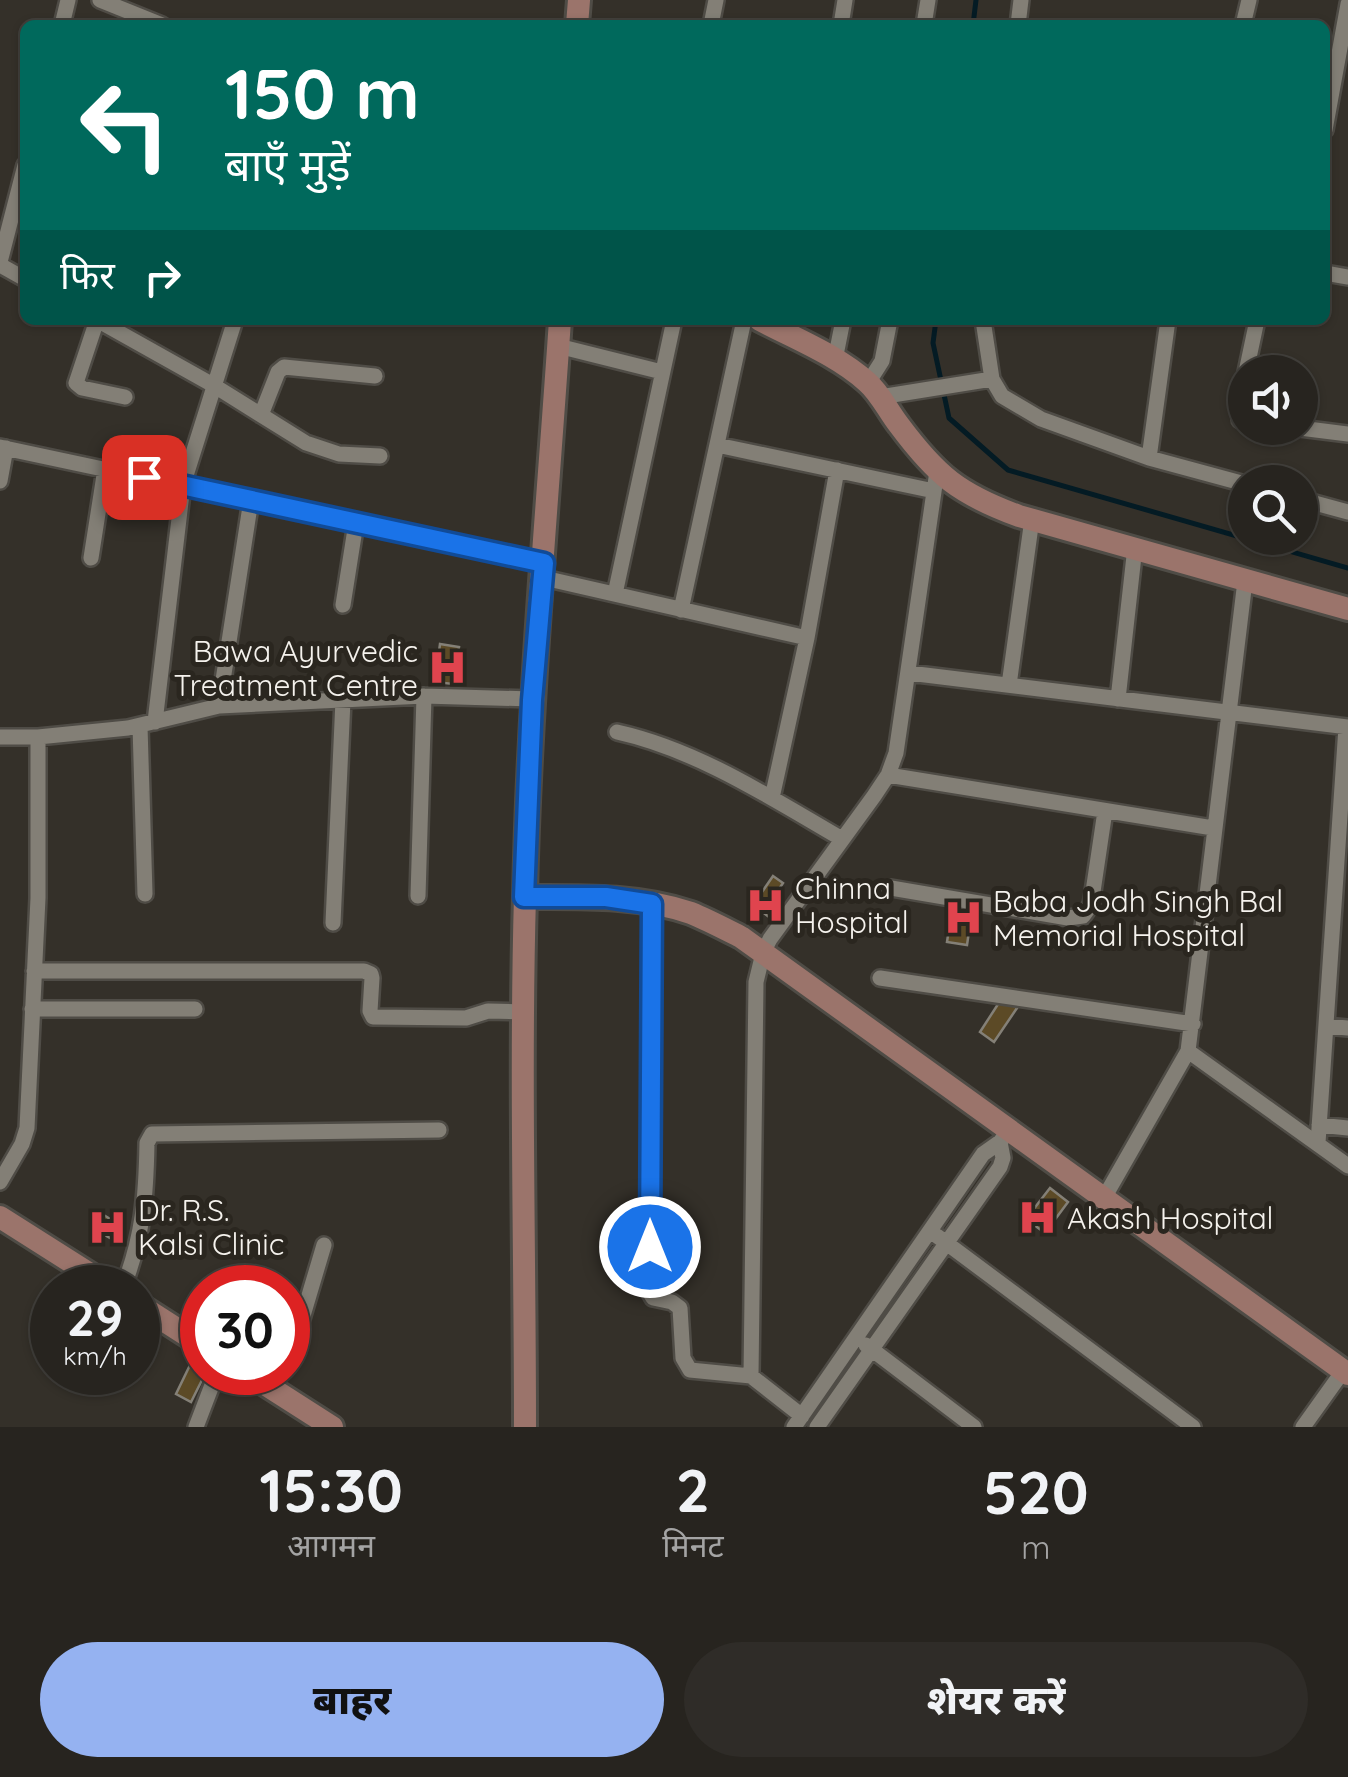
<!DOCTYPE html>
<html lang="hi">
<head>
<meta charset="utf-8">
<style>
  :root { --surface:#27241f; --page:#2f2c28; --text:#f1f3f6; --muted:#a4a4a4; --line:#43413d; --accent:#95b2f1 }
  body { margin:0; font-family:Quicksand,"Noto Sans Devanagari",sans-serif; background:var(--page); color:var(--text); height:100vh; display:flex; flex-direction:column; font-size:38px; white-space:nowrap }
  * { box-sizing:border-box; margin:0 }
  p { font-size:32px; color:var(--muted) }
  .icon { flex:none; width:55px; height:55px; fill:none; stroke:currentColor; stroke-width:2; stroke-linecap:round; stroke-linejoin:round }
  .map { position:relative; height:1427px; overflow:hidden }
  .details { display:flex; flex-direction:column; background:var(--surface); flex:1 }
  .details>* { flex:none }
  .hud { position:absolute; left:20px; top:20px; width:1310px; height:305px; border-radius:15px; box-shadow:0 2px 8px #0004,0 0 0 2px var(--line); background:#00695c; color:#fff; overflow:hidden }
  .fabs { position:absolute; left:1228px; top:355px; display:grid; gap:20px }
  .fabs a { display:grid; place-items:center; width:90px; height:90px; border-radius:50%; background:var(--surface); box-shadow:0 2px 8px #0004,0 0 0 2px var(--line); font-size:50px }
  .speed { position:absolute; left:30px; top:1265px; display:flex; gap:20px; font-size:50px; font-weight:700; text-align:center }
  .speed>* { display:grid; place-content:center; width:130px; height:130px; border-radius:50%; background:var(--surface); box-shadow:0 2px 8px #0004,0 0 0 2px var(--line); line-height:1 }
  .speed small { font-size:25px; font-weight:400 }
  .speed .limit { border:15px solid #d22; background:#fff; color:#111 }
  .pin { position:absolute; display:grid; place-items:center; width:85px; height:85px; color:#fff; margin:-42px; border-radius:20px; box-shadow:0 5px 15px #0006 }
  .me { position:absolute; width:110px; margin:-55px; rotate:0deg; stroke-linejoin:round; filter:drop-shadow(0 0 8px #0008) }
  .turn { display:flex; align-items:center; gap:35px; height:210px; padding:0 40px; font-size:45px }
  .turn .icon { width:130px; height:130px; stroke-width:2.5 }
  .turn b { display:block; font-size:70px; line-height:85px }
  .then { display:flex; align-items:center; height:95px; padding:0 40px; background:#0003; gap:20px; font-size:38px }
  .eta { display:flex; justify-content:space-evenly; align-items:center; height:170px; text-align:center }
  .eta b { font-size:60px; font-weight:800; line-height:70px }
  .button { display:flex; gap:20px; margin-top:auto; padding:20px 40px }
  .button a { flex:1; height:115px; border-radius:60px; background:var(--accent); color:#111; font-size:40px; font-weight:800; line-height:115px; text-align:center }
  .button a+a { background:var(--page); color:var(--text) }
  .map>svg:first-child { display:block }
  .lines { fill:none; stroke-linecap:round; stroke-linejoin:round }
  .stream { stroke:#041b24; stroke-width:5 }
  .building { fill:#5c4a26; stroke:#848077; stroke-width:2.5 }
  .street-casing { stroke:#4f4c46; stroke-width:20 }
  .secondary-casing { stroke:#4f4c46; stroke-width:28 }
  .street { stroke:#837f76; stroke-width:15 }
  .secondary { stroke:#9b746b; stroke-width:22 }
  .route-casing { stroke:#114b97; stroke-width:25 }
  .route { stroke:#1a73e8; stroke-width:18 }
  .labels { text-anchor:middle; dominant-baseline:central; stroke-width:10; stroke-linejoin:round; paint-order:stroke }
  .poi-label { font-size:30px; fill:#f5f2ed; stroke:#2a261f; text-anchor:start }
</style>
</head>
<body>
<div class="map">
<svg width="1348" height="1427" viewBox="0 0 1348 1427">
  <rect width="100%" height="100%" fill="#343029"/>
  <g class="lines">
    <path class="stream" d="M 973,25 L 976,0
      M 936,320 L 933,343 L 949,418 L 1008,470 L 1348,568"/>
  </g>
  <path class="building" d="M 440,644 L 459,647 L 453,684 L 435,682 Z
    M 773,876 L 783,883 L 771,901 L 782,908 L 773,920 L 753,905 Z
    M 952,909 L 972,911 L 967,945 L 947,942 Z
    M 1002,998 L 1017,1008 L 994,1042 L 980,1032 Z
    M 1050,1188 L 1068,1202 L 1045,1233 L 1026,1219 Z
    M 102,1214 L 120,1225 L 112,1239 L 94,1229 Z
    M 191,1363 L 206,1372 L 191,1402 L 176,1394 Z"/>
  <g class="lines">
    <defs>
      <path id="street" d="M 100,0 L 162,25
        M 62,25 L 68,0
        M 711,25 L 716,0
        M 841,25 L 845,0
        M 924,25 L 928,0
        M 1018,25 L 1021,0
        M 1243,25 L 1249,0
        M 1325,130 L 1348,4
        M 0,262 L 25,165
        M 0,265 L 25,279
        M 1325,273 L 1348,277
        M 97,320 L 213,385 L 306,443 L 339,454 L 380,456
        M 97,320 L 76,383 L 82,388 L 125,397
        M 558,346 L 662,372
        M 835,360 L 843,320
        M 1246,372 L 1257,320
        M 992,379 L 1002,396 L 1041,419 L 1149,458 L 1245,484
        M 868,383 L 882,361 L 890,320
        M 880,397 L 992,379 L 983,320
        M 261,415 L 278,372 L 284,367 L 375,376
        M 1240,420 L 1245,420
        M 1300,428 L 1348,434
        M 717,445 L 934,491
        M 0,447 L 544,563
        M 1149,458 L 1168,320
        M 0,481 L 6,448
        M 1300,499 L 1348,512
        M 91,558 L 105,469
        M 544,578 L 807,638
        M 615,594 L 674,320
        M 343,605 L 356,523
        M 681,610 L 744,320
        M 909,673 L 1348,727
        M 1009,685 L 1032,519
        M 1118,699 L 1135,547
        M 219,706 L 251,500
        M 155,722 L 183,485 L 235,320
        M 140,726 L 145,894
        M 617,732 C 698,750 771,798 842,839
        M 0,737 L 38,737 L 128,728 L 219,706 L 424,696 L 532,699
        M 888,775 L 1213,828
        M 772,798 L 807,638 L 837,470
        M 891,888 L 1068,918 L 1083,916 L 1091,905 L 1105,811
        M 418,896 L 424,696
        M 652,904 L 650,1293 L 653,1298 L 672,1302 L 680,1308 L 683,1358 L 690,1370 L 751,1376
        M 333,923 L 343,700
        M 34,971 L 364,971 L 371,974 L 372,978 L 370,1011 L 373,1017 L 466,1018 L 488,1011 L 525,1012
        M 880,978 L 1193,1024
        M 32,1009 L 195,1009
        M 1326,1026 L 1348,1028
        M 1188,1051 L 1348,1166
        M 1319,1125 L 1348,1128
        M 1318,1143 L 1346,727
        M 0,1182 L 22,1144 L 27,1128 L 38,898 L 38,737
        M 1104,1198 L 1188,1051 L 1245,581
        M 937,1236 L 1193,1427
        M 123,1288 C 143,1236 146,1198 147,1143 L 152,1134 L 439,1130
        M 866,1345 L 974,1427
        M 288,1366 L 324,1245
        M 802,1416 L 751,1376 L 756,982 L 763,953 L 770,939 L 874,796 L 888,775 L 896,753 L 937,471
        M 196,1427 L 217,1372
        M 794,1427 L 983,1154 L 1000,1142 L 1009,1130
        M 817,1427 L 1000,1167 L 1003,1158 L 1000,1142
        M 1303,1427 L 1343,1371"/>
      <path id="secondary" d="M 577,25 L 579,0
        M 760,320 C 796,339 837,355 867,382 C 880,393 888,411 899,425 C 937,476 959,494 1019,516 L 1348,609
        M 525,897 C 580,897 638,895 691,913 C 708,920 725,929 741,937 L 1348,1374
        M 0,1217 L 112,1288
        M 138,1304 L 202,1345
        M 246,1372 L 332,1427
        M 525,1427 C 525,1250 520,1073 525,896 C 529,703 547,512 560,320"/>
    </defs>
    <use href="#street" class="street-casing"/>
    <use href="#secondary" class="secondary-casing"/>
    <use href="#street" class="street"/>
    <use href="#secondary" class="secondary"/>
  </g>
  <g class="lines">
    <defs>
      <path id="route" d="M 144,477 L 544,563 L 532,700 L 524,897 L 606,897 L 652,904 L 650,1247"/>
    </defs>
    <use href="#route" class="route-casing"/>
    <use href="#route" class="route"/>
  </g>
  <defs>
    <symbol id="hospital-bare" viewBox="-9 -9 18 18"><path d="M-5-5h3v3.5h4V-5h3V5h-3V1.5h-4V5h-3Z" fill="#e0444e" stroke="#2a261f" stroke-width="2.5" paint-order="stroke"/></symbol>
  </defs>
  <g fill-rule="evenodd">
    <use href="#hospital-bare" x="420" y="640" width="55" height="55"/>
    <use href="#hospital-bare" x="738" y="878" width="55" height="55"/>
    <use href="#hospital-bare" x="936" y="890" width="55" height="55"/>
    <use href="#hospital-bare" x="1010" y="1190" width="55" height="55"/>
    <use href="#hospital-bare" x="80" y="1200" width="55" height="55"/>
  </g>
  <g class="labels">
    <g class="poi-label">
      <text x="418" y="651" text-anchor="end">Bawa Ayurvedic<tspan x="418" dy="34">Treatment Centre</tspan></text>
      <text x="795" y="888">Chinna<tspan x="795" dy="34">Hospital</tspan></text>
      <text x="993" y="901">Baba Jodh Singh Bal<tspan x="993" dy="34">Memorial Hospital</tspan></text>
      <text x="138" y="1210">Dr. R.S.<tspan x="138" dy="34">Kalsi Clinic</tspan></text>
      <text x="1067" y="1218">Akash Hospital</text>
    </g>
  </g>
</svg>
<div class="fabs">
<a><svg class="icon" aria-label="sound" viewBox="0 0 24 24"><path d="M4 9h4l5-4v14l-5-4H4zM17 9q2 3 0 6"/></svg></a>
<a><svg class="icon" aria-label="search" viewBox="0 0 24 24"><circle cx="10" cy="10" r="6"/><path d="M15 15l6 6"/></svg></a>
</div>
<div class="speed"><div>29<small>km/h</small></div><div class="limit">30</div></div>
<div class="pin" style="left:144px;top:477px;background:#d93025"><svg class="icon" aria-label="arrive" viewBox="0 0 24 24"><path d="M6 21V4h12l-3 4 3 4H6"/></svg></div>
<svg class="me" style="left:650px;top:1247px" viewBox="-20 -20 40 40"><circle r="17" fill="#1a73e8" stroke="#fff" stroke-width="3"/><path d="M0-11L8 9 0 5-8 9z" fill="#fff"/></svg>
<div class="hud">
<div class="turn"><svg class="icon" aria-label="left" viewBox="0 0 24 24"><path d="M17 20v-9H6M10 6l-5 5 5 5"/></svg><div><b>150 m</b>बाएँ मुड़ें</div></div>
<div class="then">फिर<svg class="icon" aria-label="right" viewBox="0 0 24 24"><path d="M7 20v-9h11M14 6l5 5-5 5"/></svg></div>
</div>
</div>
<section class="details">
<div class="eta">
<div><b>15:30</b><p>आगमन</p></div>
<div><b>2</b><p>मिनट</p></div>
<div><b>520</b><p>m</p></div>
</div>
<div class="button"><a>बाहर</a><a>शेयर करें</a></div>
</section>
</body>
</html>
